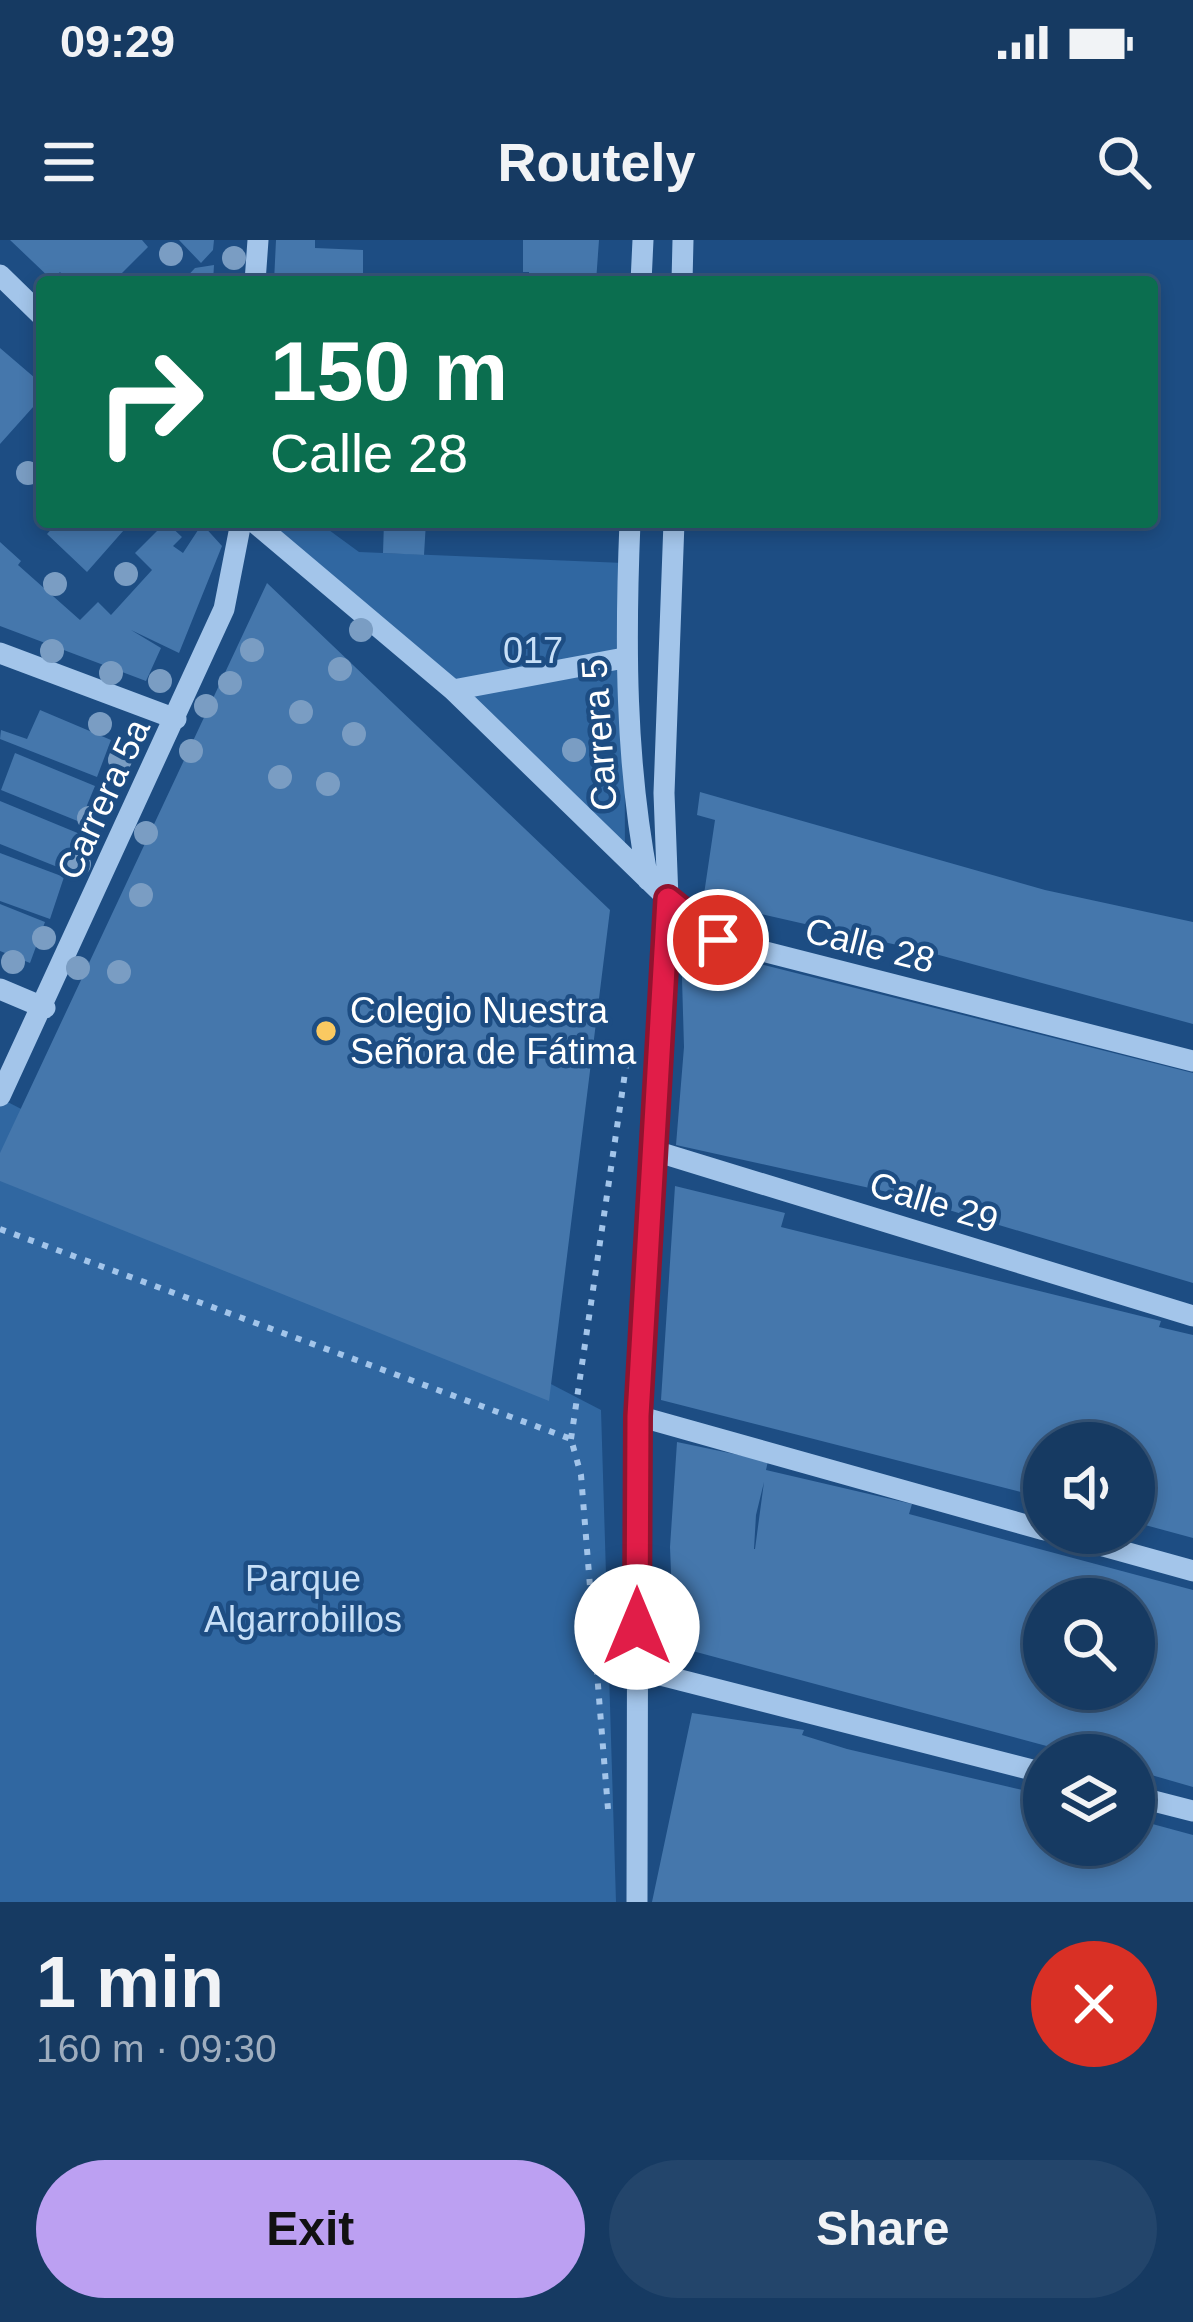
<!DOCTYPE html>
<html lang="en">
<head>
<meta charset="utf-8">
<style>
  :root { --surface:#163a62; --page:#23456b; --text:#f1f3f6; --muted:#9eadbe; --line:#355477; --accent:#bca0f2 }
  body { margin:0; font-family:Helvetica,sans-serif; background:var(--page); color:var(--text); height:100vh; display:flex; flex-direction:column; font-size:45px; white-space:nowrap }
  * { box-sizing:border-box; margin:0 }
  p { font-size:39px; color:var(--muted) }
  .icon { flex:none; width:66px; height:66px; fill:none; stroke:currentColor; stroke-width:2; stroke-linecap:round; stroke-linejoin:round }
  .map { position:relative; height:1662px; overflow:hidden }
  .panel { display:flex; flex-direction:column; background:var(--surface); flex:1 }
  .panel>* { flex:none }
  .guide { position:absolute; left:36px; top:36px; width:1122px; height:252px; border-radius:12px; box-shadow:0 6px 18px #0003,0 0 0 3px var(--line); background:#0b6e4f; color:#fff; overflow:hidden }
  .fabs { position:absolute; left:1023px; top:1182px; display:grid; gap:24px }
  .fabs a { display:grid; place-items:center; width:132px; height:132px; border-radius:50%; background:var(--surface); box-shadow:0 6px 18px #0003,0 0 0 3px var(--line); font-size:60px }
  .pin { position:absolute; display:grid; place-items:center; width:102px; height:102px; color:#fff; margin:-51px; border:6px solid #fff; border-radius:50%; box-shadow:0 3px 12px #0007 }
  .me { position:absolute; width:132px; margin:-66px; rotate:0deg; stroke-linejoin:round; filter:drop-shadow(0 0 9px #0008) }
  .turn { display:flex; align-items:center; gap:42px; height:252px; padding:0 36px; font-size:54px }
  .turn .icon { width:156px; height:156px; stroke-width:2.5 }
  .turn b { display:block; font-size:84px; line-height:102px }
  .round { display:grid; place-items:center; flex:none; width:126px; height:126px; border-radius:63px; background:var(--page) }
  .headline { display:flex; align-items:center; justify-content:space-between; height:204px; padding:0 36px }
  h1 { font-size:72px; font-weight:600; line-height:90px }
  .action { display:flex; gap:24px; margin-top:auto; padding:24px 36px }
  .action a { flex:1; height:138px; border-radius:72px; background:var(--accent); color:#111; font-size:48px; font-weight:600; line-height:138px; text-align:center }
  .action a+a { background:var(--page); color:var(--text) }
  .status { display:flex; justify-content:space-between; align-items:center; height:84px; padding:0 60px; background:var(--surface); direction:ltr }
  .status svg { height:33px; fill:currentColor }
  header { display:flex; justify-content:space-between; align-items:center; height:156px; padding:0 36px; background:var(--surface); font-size:54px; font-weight:600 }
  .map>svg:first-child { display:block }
  .green { fill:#3067a1 }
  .building { fill:#4577ac; fill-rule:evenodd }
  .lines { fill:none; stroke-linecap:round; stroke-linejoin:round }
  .path { stroke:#a3c5ea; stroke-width:6; stroke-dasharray:6 9; stroke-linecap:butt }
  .minor { stroke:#a3c5ea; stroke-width:21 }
  .tree { fill:#7a9dc3 }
  .route-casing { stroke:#92132f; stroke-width:30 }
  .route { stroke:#e11d48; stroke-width:21 }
  .poi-dot { fill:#fac961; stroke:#1d4d83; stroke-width:4.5 }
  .labels { text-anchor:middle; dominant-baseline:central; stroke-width:9; stroke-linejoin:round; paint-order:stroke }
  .park-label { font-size:36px; fill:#c7dff7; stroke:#1d4d83 }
  .street-label { font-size:36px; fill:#fff; stroke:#1d4d83 }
  .poi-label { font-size:36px; fill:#fff; stroke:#1d4d83; text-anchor:start }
</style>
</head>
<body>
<div class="status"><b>09:29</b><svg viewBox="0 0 49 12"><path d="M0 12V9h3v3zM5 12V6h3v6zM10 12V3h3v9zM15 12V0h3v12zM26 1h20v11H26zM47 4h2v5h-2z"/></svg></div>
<header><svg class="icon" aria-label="menu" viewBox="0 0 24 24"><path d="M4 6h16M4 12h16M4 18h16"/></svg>Routely<svg class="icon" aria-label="search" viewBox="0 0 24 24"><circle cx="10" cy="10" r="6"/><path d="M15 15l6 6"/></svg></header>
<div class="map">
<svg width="1193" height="1662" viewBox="0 0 1193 1662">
  <rect width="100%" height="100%" fill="#1d4d83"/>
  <path class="green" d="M 269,282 L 318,282 L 359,312 L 624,323 L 625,621 Z
    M 0,858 L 601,1170 L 616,1662 L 0,1662 Z"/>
  <path class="building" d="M 10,0 L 142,0 L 148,7 L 122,33 L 131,42 L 69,42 L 60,32 L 52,40 Z
    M 179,0 L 214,0 L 213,10 L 201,23 Z
    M 276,0 L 315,0 L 315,8 L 363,10 L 363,42 L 274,42 Z
    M 523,0 L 599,0 L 596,42 L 529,42 L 529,32 L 523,32 Z
    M 214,25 L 213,42 L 182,42 L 195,28 Z
    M 0,108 L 42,144 L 42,157 L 0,204 Z
    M 58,282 L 131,282 L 87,332 L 47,294 Z
    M 166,282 L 182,297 L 173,306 L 183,313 L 202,284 L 222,306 L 179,413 L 131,390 L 161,408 L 146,441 L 0,386 L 0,302 L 21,321 L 18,325 L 80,380 L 98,362 L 111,375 L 152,330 L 135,313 Z
    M 384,282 L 426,282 L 424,315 L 383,313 Z
    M 267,343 L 610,670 L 549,1161 L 0,941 L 0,913 Z
    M 40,470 L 111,500 L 97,537 L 0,499 L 1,490 L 27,499 Z
    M 15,513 L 95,546 L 80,582 L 1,550 Z
    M 700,552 L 1045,650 L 1193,682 L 1193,784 L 928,712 L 703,661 L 715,580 L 697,575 Z
    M 0,561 L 80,594 L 65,630 L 0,604 Z
    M 0,613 L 64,637 L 50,679 L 0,661 Z
    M 0,664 L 45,682 L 30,723 L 0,711 Z
    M 681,704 L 1193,833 L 1193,1043 L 892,953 L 676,905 L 684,807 Z
    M 675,946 L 785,973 L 781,987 L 1161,1081 L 1159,1087 L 1193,1095 L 1193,1298 L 1134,1282 L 1134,1203 L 1044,1203 L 1044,1258 L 661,1160 Z
    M 677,1202 L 768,1221 L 766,1230 L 912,1264 L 909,1274 L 1193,1350 L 1193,1547 L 1134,1530 L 1134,1515 L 1080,1515 L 674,1406 L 670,1307 ZM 764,1242 L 755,1309 L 754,1309 L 756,1275 ZM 1044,1359 L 1134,1359 L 1134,1449 L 1044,1449 Z
    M 692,1473 L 804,1490 L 802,1495 L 847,1509 L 1044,1555 L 1044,1605 L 1134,1605 L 1134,1579 L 1193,1595 L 1193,1662 L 652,1662 Z"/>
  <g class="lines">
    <path class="path" d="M 0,989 L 571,1199 L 581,1235 L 608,1569
      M 571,1199 L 630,799"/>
    <path class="minor" d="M 0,35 L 42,76
      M 255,42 L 258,0
      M 641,42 L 643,0
      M 682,42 L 683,0
      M 254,282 L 453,450 L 698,688 L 719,700 L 1193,821
      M 630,282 C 625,403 625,520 648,640
      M 0,413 L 176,479
      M 453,450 L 624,418
      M 0,749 L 45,768
      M 0,856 L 224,369 L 241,282
      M 655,911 L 1193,1076
      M 638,1176 L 1044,1290
      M 1056,1293 L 1193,1331
      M 637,1429 L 1044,1533
      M 1134,1556 L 1193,1571
      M 637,1662 L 638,1176 L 668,659 L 664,553 L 674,282"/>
  </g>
  <g class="tree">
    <circle cx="171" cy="14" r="12"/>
    <circle cx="234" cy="18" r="12"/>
    <circle cx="28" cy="233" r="12"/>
    <circle cx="126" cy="334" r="12"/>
    <circle cx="55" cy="344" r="12"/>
    <circle cx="361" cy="390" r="12"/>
    <circle cx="252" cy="410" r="12"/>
    <circle cx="52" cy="411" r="12"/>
    <circle cx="340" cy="429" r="12"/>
    <circle cx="111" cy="433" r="12"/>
    <circle cx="160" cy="441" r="12"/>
    <circle cx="230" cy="443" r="12"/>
    <circle cx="206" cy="466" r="12"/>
    <circle cx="301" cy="472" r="12"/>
    <circle cx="100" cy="484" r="12"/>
    <circle cx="354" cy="494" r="12"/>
    <circle cx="574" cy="510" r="12"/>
    <circle cx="191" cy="511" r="12"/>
    <circle cx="120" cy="520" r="12"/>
    <circle cx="280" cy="537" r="12"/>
    <circle cx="328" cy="544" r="12"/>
    <circle cx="89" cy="578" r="12"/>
    <circle cx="146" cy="593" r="12"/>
    <circle cx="79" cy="624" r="12"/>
    <circle cx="141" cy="655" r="12"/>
    <circle cx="44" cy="698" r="12"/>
    <circle cx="13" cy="722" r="12"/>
    <circle cx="78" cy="728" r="12"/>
    <circle cx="119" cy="732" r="12"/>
  </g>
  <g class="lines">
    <defs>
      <path id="route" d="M 637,1387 L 638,1176 L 668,659 L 718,700"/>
    </defs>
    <use href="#route" class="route-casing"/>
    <use href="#route" class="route"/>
  </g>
  <circle class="poi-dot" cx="326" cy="791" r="12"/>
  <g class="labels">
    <g class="park-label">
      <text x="533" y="410">017</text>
      <text x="303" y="1338">Parque<tspan x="303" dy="41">Algarrobillos</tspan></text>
    </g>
    <g class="street-label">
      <text transform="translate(599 495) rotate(-94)">Carrera 5</text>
      <text transform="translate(103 559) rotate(-65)">Carrera 5a</text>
      <text transform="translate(870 705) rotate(14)">Calle 28</text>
      <text transform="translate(934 962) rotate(17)">Calle 29</text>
    </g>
    <g class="poi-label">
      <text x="350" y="770">Colegio Nuestra<tspan x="350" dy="41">Señora de Fátima</tspan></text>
    </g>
  </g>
</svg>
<div class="fabs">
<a><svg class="icon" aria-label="sound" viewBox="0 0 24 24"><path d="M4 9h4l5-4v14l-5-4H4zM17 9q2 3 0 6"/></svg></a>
<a><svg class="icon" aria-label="search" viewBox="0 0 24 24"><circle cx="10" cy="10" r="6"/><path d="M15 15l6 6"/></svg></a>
<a><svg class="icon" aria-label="layers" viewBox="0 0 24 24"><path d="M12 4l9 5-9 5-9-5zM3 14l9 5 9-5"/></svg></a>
</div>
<div class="pin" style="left:718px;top:700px;background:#d93025"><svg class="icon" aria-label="arrive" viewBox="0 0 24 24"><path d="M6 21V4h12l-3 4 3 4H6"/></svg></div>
<svg class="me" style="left:637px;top:1387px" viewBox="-20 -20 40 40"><circle r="19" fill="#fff"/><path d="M0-13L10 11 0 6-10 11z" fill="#e11d48"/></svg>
<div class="guide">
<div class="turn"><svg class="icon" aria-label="right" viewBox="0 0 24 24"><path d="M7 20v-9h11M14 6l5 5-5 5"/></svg><div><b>150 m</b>Calle 28</div></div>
</div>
</div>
<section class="panel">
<div class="headline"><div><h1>1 min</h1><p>160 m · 09:30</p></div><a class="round" style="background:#d93025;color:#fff"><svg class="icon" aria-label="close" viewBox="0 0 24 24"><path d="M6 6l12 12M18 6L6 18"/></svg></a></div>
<div class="action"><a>Exit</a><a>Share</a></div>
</section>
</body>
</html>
